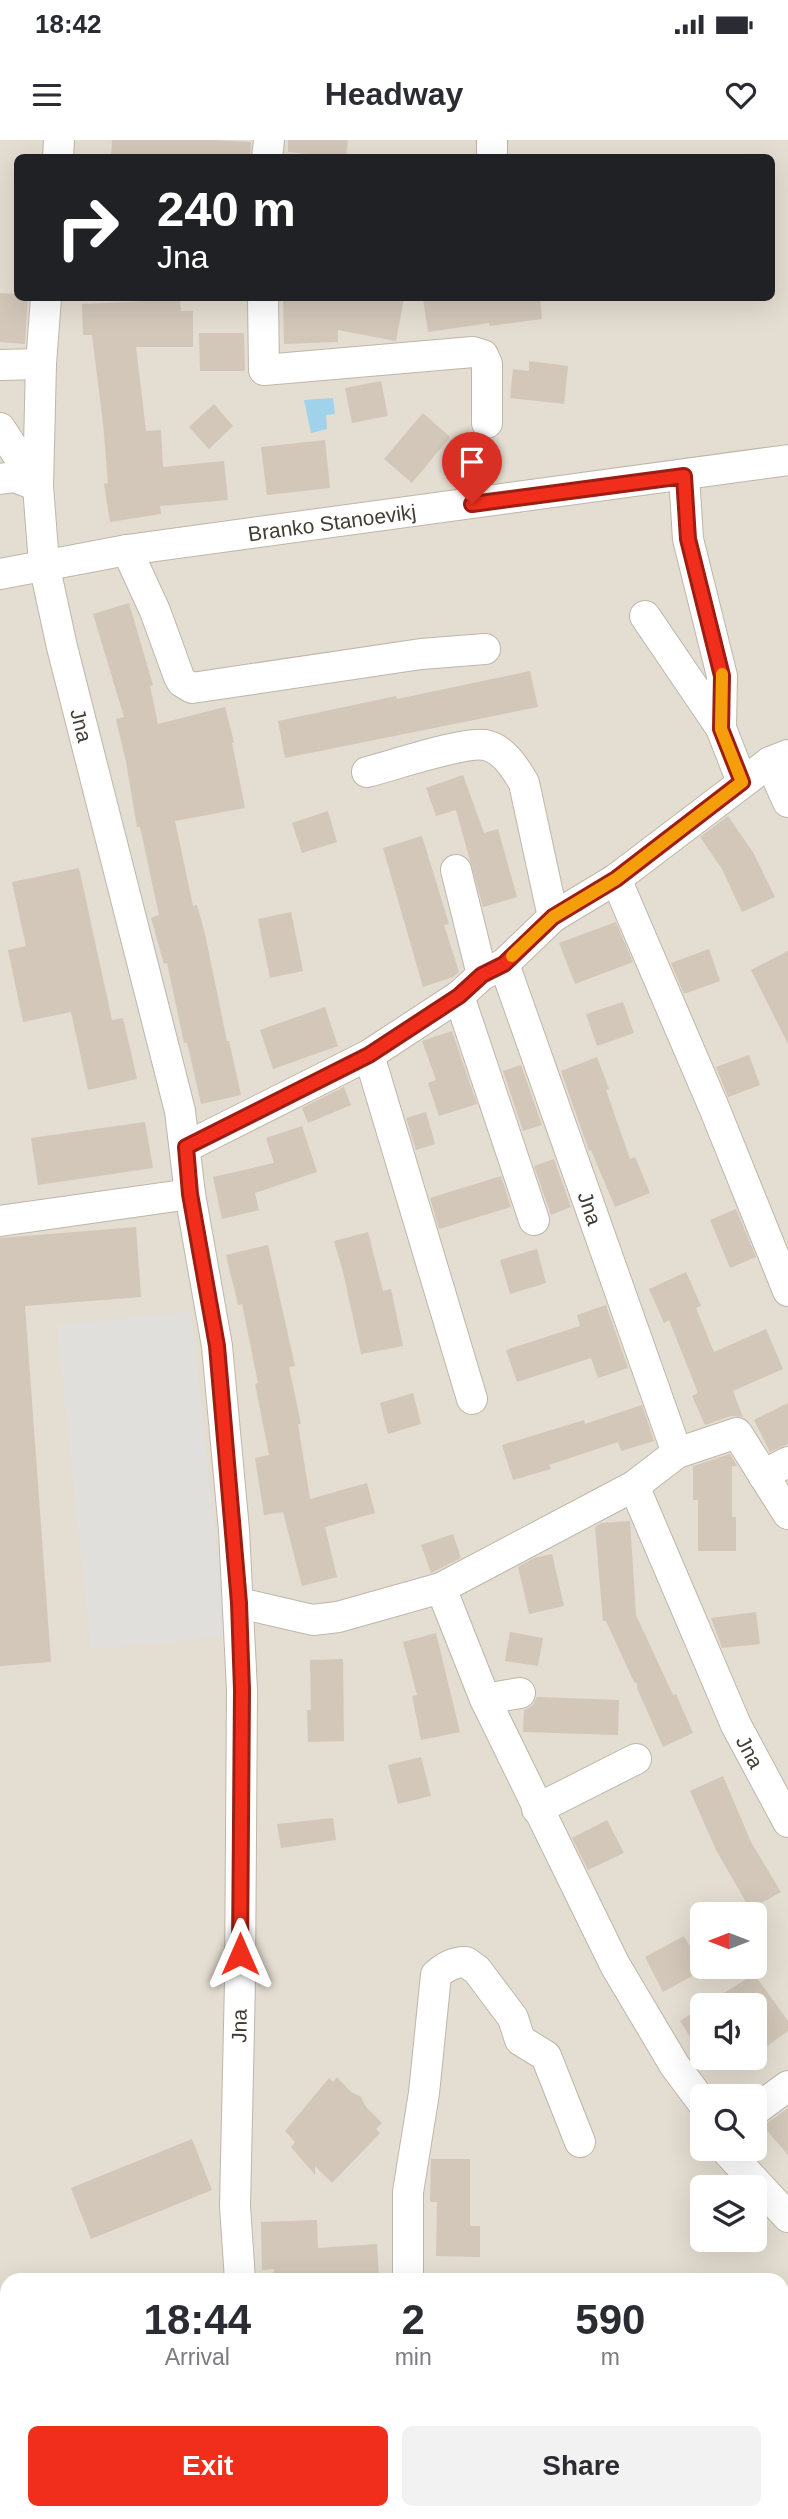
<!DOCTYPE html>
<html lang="en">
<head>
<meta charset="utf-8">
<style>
  :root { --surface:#fff; --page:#f2f2f3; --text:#2b2b33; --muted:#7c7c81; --accent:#f02e1b }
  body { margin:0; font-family:Helvetica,sans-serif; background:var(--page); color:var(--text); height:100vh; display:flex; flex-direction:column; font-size:26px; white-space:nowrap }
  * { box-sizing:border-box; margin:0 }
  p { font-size:23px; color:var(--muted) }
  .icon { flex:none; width:38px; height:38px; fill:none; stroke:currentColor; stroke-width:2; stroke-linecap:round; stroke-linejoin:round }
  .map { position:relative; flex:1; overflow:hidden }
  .panel { position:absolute; left:0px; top:2133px; width:789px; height:247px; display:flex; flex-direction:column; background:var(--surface); border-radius:21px 21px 0 0; box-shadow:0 7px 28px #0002 }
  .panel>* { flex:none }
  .top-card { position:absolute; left:14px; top:14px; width:761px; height:147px; border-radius:10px; box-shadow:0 7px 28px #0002; background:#202124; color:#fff; overflow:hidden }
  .needle { width:46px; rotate:270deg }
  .fabs { position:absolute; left:690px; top:1762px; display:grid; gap:14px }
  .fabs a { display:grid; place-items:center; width:77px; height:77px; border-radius:10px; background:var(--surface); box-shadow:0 7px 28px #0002; font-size:35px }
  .pin { position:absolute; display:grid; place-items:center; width:60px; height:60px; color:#fff; margin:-72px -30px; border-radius:50% 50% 50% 0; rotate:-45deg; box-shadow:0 0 7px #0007 }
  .pin .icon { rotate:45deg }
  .me { position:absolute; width:77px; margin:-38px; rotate:0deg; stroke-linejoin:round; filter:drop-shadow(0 0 5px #0008) }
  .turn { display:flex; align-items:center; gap:24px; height:147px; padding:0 28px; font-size:32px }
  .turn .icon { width:91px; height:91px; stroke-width:2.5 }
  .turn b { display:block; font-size:49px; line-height:60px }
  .eta { display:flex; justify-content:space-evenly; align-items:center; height:119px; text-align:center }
  .eta b { font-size:42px; font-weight:700; line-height:49px }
  .primary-button { display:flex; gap:14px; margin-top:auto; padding:14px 28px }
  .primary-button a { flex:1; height:80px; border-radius:10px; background:var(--accent); color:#fff; font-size:28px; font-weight:700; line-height:80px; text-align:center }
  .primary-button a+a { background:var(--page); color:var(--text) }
  .status { display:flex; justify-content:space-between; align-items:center; height:49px; padding:0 35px; background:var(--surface); direction:ltr }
  .status svg { height:19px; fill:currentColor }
  header { display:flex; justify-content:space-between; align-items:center; height:91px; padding:0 28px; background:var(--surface); font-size:32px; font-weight:700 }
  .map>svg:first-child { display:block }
  .residential { fill:#e4ddd1; fill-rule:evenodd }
  .parking { fill:#e1dfdc }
  .water { fill:#a1d2ec }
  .building { fill:#d2c7b9 }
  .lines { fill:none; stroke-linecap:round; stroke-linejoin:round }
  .minor-casing { stroke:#beb6a9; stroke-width:32 }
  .minor { stroke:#fff; stroke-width:30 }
  .route-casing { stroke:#9c1e12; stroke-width:18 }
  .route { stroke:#f02e1b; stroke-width:12 }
  .slow { stroke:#f59e0b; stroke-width:12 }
  .labels { text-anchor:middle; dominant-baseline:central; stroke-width:5; stroke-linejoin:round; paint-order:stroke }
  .street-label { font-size:21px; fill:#423c34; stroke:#fff }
</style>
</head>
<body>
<div class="status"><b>18:42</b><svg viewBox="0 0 49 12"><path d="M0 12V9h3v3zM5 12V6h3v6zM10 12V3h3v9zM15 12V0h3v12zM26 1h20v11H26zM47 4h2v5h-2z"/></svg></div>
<header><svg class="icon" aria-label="menu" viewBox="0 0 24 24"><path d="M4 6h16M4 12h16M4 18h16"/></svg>Headway<svg class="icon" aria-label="heart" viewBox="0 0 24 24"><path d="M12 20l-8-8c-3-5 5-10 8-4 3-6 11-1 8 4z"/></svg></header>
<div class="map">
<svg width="788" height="2379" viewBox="0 0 788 2379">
  <rect width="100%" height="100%" fill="#f1ece3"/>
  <path class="residential" d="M 0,0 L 788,0 L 788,2216 L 782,2219 L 782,2140 L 7,2140 L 7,2373 L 635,2373 L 637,2379 L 0,2379 ZM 18,18 L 772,18 L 772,158 L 18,158 ZM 702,1774 L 754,1774 L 754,1827 L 702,1827 ZM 702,1866 L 754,1866 L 754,1918 L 702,1918 ZM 702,1956 L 754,1956 L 754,2009 L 702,2009 ZM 702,2048 L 754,2048 L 754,2100 L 702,2100 Z"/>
  <path class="parking" d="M 191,1171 L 226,1496 L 91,1510 L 57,1186 Z"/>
  <path class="water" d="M 333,258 L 335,274 L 326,275 L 327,289 L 311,293 L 304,260 Z"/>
  <path class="building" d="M 112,0 L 216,0 L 251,2 L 250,18 L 111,18 Z
    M 288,0 L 348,0 L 346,18 L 288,12 Z
    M 0,153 L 18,154 L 18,158 L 28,158 L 25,204 L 0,202 Z
    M 283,158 L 404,158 L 396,201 L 338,190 L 338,202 L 284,204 Z
    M 423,158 L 540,158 L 542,179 L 490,186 L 489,183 L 428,192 Z
    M 149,161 L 180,161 L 181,171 L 193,171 L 193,207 L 136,207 L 146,291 L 161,290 L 163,327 L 224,321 L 228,360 L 160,366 L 161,374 L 110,382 L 104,344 L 108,343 L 103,283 L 92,195 L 83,195 L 82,164 Z
    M 199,193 L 244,193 L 245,231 L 200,231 Z
    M 529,221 L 568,226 L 564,264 L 510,258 L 513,229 L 529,231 Z
    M 381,241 L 388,276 L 352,283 L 345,248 Z
    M 214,264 L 233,286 L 209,309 L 189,287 Z
    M 423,273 L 450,297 L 412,343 L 384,319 Z
    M 325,300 L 330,348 L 267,355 L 261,307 Z
    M 129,463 L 153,545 L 150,546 L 158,584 L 225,567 L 234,602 L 232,603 L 245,668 L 175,681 L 193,766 L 197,765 L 205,794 L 227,901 L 229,901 L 241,955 L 201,964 L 187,902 L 184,903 L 167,823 L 164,824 L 151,778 L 159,775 L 140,687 L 137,687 L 126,622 L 116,579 L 124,577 L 93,474 Z
    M 530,531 L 538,567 L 285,618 L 278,581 L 396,556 L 397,559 Z
    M 463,635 L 484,693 L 498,689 L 517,757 L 483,767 L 456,670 L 436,676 L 426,648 Z
    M 328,671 L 337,702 L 302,713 L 292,683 Z
    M 728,676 L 754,714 L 775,757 L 742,772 L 722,729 L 700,697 Z
    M 422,696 L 449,784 L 444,785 L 459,832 L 453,837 L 423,847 L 383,708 Z
    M 79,728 L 112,880 L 123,878 L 137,939 L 88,950 L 71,872 L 23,882 L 8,810 L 26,806 L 12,742 Z
    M 291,772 L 303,831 L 270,838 L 258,779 Z
    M 616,782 L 633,822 L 575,844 L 559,803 Z
    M 709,809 L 720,841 L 684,854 L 671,823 Z
    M 788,811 L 788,904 L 751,830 Z
    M 623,862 L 634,893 L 597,906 L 586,874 Z
    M 325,867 L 338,906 L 273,929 L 260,890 Z
    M 452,891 L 477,964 L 439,976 L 428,943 L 436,940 L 422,901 Z
    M 749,915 L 760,945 L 728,957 L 716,927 Z
    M 597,917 L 609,949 L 606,950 L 630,1019 L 635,1017 L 650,1053 L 615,1067 L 591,1010 L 589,1011 L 561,931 Z
    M 521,925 L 542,985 L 523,991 L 503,931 Z
    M 344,947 L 351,965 L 308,983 L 302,968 Z
    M 426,972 L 435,1004 L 416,1010 L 406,978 Z
    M 145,982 L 153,1028 L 38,1045 L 31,998 Z
    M 302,986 L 317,1032 L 255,1053 L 259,1070 L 222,1079 L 213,1037 L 274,1023 L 266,998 Z
    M 554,1019 L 571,1067 L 551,1075 L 534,1026 Z
    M 501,1036 L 511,1067 L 439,1089 L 430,1058 Z
    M 736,1069 L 756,1117 L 730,1128 L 710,1080 Z
    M 136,1087 L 141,1157 L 25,1166 L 51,1522 L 0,1526 L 0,1098 Z
    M 368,1092 L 383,1151 L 391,1149 L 403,1206 L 361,1214 L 343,1132 L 334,1101 Z
    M 268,1105 L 295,1226 L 289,1227 L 301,1284 L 298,1284 L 310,1359 L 367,1343 L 375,1373 L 325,1387 L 337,1437 L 302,1446 L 283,1372 L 264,1375 L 255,1318 L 269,1315 L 255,1244 L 258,1243 L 242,1164 L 238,1165 L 226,1115 Z
    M 537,1109 L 546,1143 L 510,1154 L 500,1120 Z
    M 686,1132 L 701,1166 L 696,1168 L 714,1212 L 766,1189 L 783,1229 L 733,1251 L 743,1277 L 731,1276 L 705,1285 L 692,1256 L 698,1253 L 669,1180 L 664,1183 L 649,1149 Z
    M 606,1165 L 628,1228 L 598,1238 L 591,1218 L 517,1242 L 506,1210 L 580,1186 L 577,1175 Z
    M 413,1253 L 421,1284 L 388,1294 L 380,1263 Z
    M 788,1263 L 788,1304 L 770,1312 L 754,1280 Z
    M 642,1265 L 654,1301 L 621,1311 L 618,1302 L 549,1325 L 551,1329 L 513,1340 L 502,1305 L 584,1280 L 585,1284 Z
    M 730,1314 L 737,1326 L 732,1326 L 732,1377 L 736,1377 L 736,1411 L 698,1411 L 698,1360 L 693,1360 L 693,1326 Z
    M 630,1381 L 636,1475 L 673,1555 L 676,1554 L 693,1593 L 663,1607 L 637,1548 L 637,1543 L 634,1542 L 606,1481 L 603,1481 L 595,1387 L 601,1383 Z
    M 453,1394 L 461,1418 L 431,1433 L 421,1405 Z
    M 552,1414 L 564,1466 L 529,1474 L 518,1427 L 534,1418 Z
    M 756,1472 L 760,1504 L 722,1508 L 711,1478 Z
    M 510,1492 L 543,1498 L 538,1526 L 505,1521 Z
    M 436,1493 L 460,1592 L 421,1600 L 412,1556 L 417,1555 L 403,1502 Z
    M 343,1519 L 344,1601 L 308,1602 L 307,1570 L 311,1570 L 310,1520 Z
    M 537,1557 L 619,1560 L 618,1595 L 523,1592 L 524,1570 L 532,1566 Z
    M 421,1617 L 431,1656 L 398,1664 L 388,1625 Z
    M 723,1636 L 751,1702 L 781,1752 L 750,1769 L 716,1710 L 690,1651 Z
    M 333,1678 L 336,1700 L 281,1708 L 277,1684 Z
    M 607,1680 L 624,1713 L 588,1730 L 572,1698 Z
    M 684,1796 L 703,1830 L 663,1852 L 645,1817 Z
    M 754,1834 L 788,1881 L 788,1891 L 763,1909 L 754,1897 L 754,1866 L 704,1866 Z
    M 702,1867 L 702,1915 L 680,1881 Z
    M 337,1937 L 351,1952 L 361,1957 L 366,1967 L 382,1983 L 376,1989 L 380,1993 L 332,2043 L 315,2026 L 315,2035 L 291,2007 L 295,2002 L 285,1991 L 329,1938 L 333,1942 Z
    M 788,1968 L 788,2015 L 763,1986 Z
    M 192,1999 L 212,2050 L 91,2099 L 71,2048 Z
    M 431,2019 L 470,2019 L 470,2086 L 480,2086 L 480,2117 L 436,2116 L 437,2062 L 430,2062 Z
    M 317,2080 L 318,2108 L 377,2104 L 379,2137 L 341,2140 L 274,2140 L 274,2129 L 262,2130 L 261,2082 Z"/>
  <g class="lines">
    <defs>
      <g id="minor">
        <path d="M 58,18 L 59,0"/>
        <path d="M 267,18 L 269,0"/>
        <path d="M 492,18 L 492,0"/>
        <path id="s1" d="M 46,158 L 41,224 L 38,346 L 44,424 L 62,507 L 180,971 L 190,1054 L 217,1206 L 234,1390 L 242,1550 L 240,1841 L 235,2066 L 240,2140"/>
        <path d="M 263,158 L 264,230 L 473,212 L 483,215 L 487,224 L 487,283"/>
        <path d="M 0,225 L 41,224"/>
        <path d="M 0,288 L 38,346"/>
        <path d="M 684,336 L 688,399 L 722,536 L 721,588 L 742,642"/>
        <path d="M 0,339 L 15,337 L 38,346"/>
        <path d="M 127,410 L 155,471 L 179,537 L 182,542 L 192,548 L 421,514 L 485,509"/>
        <path id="s2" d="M 0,434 L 127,410 L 788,320"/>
        <path d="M 645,476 L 721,588"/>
        <path d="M 770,622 L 788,662"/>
        <path d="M 367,632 C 391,626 464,601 485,605 C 503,608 516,629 524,643 L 553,777"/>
        <path d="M 456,730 L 482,835"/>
        <path d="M 616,739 L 715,970 L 788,1151"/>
        <path id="s3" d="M 504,824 L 677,1313"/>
        <path d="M 459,856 L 534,1080"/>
        <path d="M 369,915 L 472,1259"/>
        <path d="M 186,1007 L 369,915 L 459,856 L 482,835 L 504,824 L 553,777 L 616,739 L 770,622 L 788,615"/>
        <path d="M 0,1081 L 190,1054"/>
        <path d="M 763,1335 L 788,1322"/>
        <path id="s4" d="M 634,1346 L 736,1585 L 788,1682"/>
        <path d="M 441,1448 L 485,1559 L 615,1825 L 675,1926 L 702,1962"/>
        <path d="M 239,1463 L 313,1480 L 338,1477 L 441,1448 L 634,1346 L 677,1313 L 737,1293 L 788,1374"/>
        <path d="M 485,1559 L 520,1553"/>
        <path d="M 537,1669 L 636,1619"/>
        <path d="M 754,1971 L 788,1946"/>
        <path d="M 725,2009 L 788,2077"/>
        <path d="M 408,2140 L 408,2052 L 424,1953 L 436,1835 C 445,1827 453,1822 466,1822 L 477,1830 L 513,1878 L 520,1900 L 546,1916 L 580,2002"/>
        <path d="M 257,2373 L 258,2379"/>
        <path d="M 139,2379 L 156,2373"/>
      </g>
    </defs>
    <use href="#minor" class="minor-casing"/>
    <use href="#minor" class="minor"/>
  </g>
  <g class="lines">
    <defs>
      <path id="route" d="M 240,1814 L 242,1550 L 239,1463 L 217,1206 L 190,1054 L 186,1007 L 369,915 L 459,856 L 482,835 L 504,824 L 553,777 L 616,739 L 742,642 L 721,589 L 722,536 L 688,399 L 684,336 L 472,364"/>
    </defs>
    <use href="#route" class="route-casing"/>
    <use href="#route" class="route"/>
    <path class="slow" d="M 512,816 L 553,777 L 616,739 L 742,642 L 721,589 L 722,534"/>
  </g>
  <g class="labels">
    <g class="street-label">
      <text stroke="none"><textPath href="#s2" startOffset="336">Branko Stanoevikj</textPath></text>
      <text stroke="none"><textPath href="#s1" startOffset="432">Jna</textPath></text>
      <text stroke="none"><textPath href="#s3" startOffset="259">Jna</textPath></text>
      <text stroke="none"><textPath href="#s4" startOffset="290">Jna</textPath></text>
      <text transform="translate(239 1886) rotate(-89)">Jna</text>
    </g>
  </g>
</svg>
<div class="fabs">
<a><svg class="needle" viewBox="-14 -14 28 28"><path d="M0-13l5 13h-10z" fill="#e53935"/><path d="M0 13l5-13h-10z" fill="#7c7c81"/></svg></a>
<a><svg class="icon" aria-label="sound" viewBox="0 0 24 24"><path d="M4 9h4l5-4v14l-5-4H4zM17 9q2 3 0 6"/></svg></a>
<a><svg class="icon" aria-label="search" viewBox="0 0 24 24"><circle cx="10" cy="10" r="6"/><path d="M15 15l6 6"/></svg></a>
<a><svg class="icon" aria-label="layers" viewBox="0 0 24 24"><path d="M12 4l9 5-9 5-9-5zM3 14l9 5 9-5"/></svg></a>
</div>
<div class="pin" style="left:472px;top:364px;background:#d93025"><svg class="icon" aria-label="arrive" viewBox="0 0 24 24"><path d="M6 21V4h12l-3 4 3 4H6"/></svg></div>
<svg class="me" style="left:240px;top:1814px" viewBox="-20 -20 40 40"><path d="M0-17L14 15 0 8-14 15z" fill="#f02e1b" stroke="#fff" stroke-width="4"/></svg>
<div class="top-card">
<div class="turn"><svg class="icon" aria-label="right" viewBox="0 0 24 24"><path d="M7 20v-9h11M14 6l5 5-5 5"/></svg><div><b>240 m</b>Jna</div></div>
</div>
<section class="panel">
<div class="eta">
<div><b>18:44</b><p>Arrival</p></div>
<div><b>2</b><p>min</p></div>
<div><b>590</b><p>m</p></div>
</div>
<div class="primary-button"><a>Exit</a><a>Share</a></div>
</section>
</div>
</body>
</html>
